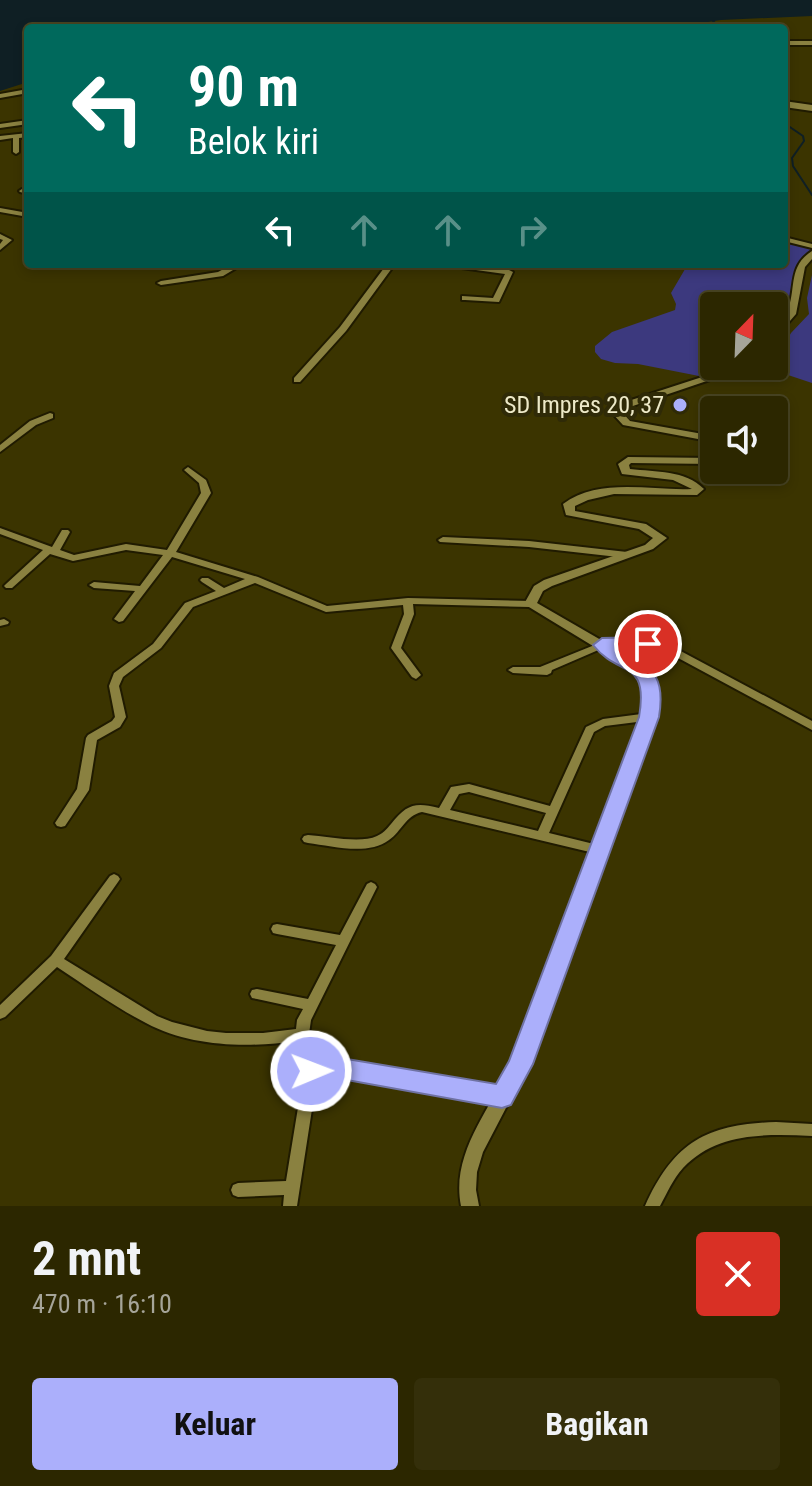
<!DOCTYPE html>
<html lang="id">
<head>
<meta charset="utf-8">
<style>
  :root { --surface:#2c2700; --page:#342f0a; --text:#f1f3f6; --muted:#a6a599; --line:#484422; --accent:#abaffb }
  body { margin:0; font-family:"Roboto Condensed",sans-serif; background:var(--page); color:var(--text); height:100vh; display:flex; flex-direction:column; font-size:30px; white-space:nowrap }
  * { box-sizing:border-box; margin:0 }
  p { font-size:26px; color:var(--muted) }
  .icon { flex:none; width:44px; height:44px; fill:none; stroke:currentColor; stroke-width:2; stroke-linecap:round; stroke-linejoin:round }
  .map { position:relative; height:1206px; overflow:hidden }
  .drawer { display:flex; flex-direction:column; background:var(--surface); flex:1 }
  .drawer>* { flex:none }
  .top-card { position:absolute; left:24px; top:24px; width:764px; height:244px; border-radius:8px; box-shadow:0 4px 12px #0003,0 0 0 2px var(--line); background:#00695c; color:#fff; overflow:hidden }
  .needle { width:52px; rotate:23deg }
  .buttons { position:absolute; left:700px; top:292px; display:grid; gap:16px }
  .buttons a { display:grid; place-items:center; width:88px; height:88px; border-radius:8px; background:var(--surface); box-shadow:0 4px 12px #0003,0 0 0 2px var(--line); font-size:40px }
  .pin { position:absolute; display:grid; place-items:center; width:68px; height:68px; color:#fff; margin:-34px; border:4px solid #fff; border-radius:50%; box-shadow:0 2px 8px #0007 }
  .me { position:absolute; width:88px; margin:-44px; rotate:89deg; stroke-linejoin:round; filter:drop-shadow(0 0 6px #0008) }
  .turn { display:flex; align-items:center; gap:28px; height:168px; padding:0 32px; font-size:36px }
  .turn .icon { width:104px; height:104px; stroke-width:2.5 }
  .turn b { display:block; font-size:56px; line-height:68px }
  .lanes { display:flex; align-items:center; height:76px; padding:0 32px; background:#0003; justify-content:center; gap:40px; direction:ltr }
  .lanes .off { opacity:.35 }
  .round { display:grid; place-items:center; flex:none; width:84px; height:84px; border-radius:8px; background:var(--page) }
  .head { display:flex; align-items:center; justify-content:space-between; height:136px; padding:0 32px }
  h1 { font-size:48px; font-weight:700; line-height:60px }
  .button { display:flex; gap:16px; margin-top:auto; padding:16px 32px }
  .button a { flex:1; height:92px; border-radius:8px; background:var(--accent); color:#111; font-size:32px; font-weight:700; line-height:92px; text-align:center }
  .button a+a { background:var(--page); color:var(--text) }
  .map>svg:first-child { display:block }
  .green { fill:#3c397e }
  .water { fill:#0f1f24 }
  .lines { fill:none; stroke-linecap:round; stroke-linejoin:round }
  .stream { stroke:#0f1f24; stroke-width:2 }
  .minor-casing { stroke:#201b00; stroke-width:4 }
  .tertiary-casing { stroke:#201b00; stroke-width:4 }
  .secondary-casing { stroke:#201b00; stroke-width:4 }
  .minor { fill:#8a8140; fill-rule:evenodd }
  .tertiary { fill:#8a8140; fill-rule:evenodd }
  .secondary { fill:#8a8140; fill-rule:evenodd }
  .route { fill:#abaffb; stroke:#6f72a3; stroke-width:2 }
  .poi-dot { fill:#abaffb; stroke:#2f2a07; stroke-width:3 }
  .labels { text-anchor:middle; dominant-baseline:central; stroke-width:8; stroke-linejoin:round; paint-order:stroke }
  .poi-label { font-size:24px; fill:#ede9c8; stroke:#2f2a07; text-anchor:end }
</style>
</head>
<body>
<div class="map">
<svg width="812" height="1206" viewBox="0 0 812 1206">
  <rect width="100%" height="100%" fill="#3b3400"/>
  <path class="green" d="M 784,241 L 812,245 L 812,251 C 789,269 797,270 795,295 C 794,308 783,319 774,328 L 774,306 L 714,306 L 714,366 L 737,366 L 699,376 L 638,364 L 615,363 L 601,359 L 595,352 L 595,346 L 612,332 L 675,310 L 676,304 L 671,293 L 688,264 L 784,264 Z
    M 812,275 L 812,383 L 770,369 L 791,333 L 809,314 L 807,298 Z"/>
  <path class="water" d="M 0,0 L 812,0 L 812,16 L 721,20 L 669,28 L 28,28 L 28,82 L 0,91 Z"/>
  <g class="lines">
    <path class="stream" d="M 713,21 L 720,28
      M 784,93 L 784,102
      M 784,123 L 803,136 L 804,141 L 792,158 L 793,166 L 812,195"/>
    <defs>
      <path id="minor" d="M 784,41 L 812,41 L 812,45 L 784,45 Z
        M 28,120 L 28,124 L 0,128 L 0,124 Z
        M 28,133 L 28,137 L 19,138 L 19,152 L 16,154 L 13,152 L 13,138 L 0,140 L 0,136 Z
        M 22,189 L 28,190 L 28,194 L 20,192 L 19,191 Z
        M 0,208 L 28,213 L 28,217 L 0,212 Z
        M 0,234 L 12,240 L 0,250 L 0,244 L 3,240 L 0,239 Z
        M 784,237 L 812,244 L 812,248 L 784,241 Z
        M 233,264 L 243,264 L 223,276 L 161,285 L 157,283 L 161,281 L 218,272 Z
        M 314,264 L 345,264 C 338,268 321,268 314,264 Z
        M 387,264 L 395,264 L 346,331 L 300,382 L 294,382 L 294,378 L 340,327 Z
        M 443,264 L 464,264 L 509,270 L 513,272 L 499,302 L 465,300 L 462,300 L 462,296 L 493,298 L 505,274 L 447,266 Z
        M 50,413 L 53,414 L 53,418 L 36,425 L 0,452 L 0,445 L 30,421 Z
        M 188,467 L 206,480 L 211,493 L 176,552 L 258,577 L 327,606 L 408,598 L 530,601 L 535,604 L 530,607 L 413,604 L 414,614 L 401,648 L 421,675 L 416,679 L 412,677 L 391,648 L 404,614 L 403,605 L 326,612 L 255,583 L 193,607 L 161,648 L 123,677 L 119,686 L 126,717 L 120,727 L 97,740 L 89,790 L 65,826 L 61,827 L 57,826 L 55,823 L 57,820 L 77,789 L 86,738 L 88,735 L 112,721 L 115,717 L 109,686 L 114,673 L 153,644 L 185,603 L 216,591 L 202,582 L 200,580 L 202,578 L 208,578 L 224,588 L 245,579 L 172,557 L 123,621 L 119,622 L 114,619 L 135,591 L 94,588 L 89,585 L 94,582 L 140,586 L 163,555 L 126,550 L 73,561 L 50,554 L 12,588 L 6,588 L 4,586 L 6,584 L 43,550 L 0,534 L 0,528 L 52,547 L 62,530 L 68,530 L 70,532 L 60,550 L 74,555 L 126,544 L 167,550 L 201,493 L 199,483 L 184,470 Z
        M 443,537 L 529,541 L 627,552 L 632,555 L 627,558 L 529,547 L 440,542 L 438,540 Z
        M 4,619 L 9,622 L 8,624 L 0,626 L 0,620 Z
        M 648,641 L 675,648 L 812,721 L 812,730 L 667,652 L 648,647 L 603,648 L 552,670 L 551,673 L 547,675 L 513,673 L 508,670 L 513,667 L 540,667 L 602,642 Z
        M 649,713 L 653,714 L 654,717 L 653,720 L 605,726 L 594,732 L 549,833 L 602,846 L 604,849 L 602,852 L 598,854 L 422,812 C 405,816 402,831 389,840 C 368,856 332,846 308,843 L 304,842 L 302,839 L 304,836 L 308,835 C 327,836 360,844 377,836 C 382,834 387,829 391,824 C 407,804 415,802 439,808 L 451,787 L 469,784 L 550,806 L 586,727 L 603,719 ZM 469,792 L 546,813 L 538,831 L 450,810 L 459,794 Z
        M 114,874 L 118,876 L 120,879 L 118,882 L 64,959 L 157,1016 L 172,1022 L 207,1031 L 226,1033 L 263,1033 L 296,1029 L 297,1020 L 303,1009 L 257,999 L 252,998 L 250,994 L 252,990 L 257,989 L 308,999 L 336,945 L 277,934 L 273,933 L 271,929 L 273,925 L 277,924 L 340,935 L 367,884 L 371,882 L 375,884 L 377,887 L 311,1020 L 309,1034 L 316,1065 L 347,1064 L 502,1091 L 507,1093 L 509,1097 L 507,1101 L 502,1103 L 347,1076 L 317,1077 L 297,1206 L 283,1206 L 284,1195 L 238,1197 L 233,1195 L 231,1190 L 233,1185 L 238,1183 L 286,1181 L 304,1071 L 297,1041 C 247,1048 191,1047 146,1023 C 115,1007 86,986 57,967 L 5,1017 L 0,1019 L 0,1005 L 51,956 L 110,876 Z
        M 776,1122 L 812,1124 L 812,1136 C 766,1134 717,1132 683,1168 C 673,1179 667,1193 660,1206 L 645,1206 C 674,1142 707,1124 776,1122 Z"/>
      <path id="tertiary" d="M 812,251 L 812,259 L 805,267 L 796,314 L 777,336 L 774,337 L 774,328 C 778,323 784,318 787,312 C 797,289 787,267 812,251 Z
        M 736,366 L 751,366 L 627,408 L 623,413 L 630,421 L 714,436 L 714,442 L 623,425 L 612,413 L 619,404 Z
        M 628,457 L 714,458 L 714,464 L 631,463 L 629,465 L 630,469 C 656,472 685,470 704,489 L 697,495 L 614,494 L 588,500 L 575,506 L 575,511 L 646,524 L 667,538 L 653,549 L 552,586 L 543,591 L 537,603 L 639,662 L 654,678 L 659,696 L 657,713 L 645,752 L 605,850 L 540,1035 L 520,1081 L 483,1152 L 477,1172 L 476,1190 L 479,1206 L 461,1206 C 450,1152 493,1106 513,1060 C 543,992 563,921 590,853 C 608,806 643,747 646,698 C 647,686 642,679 634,671 L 524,604 L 534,586 L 544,580 L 645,545 L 653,538 L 639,529 L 566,515 L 563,504 C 599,477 651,491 692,489 L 673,480 L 622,474 L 618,464 Z"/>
      <path id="secondary" d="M 28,89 L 28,93 L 0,98 L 0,94 Z
        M 784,101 L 812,105 L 812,111 L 784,107 Z"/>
    </defs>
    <use href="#minor" class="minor-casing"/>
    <use href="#tertiary" class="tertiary-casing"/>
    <use href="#secondary" class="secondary-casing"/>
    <use href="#minor" class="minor"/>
    <use href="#tertiary" class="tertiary"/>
    <use href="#secondary" class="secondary"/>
  </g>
  <path class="route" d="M 648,637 L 655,639 L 658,644 L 655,648 L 625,650 C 656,670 665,680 659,717 L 533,1064 L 511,1105 L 502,1108 L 347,1080 L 311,1081 L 302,1078 L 298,1071 L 302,1063 L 347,1059 L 496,1084 L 509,1061 L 639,717 C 649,658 619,678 593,645 L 602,638 Z"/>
  <circle class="poi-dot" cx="680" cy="405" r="8"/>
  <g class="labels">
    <g class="poi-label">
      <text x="664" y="405">SD Impres 20, 37</text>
    </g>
  </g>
</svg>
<div class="buttons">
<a><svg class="needle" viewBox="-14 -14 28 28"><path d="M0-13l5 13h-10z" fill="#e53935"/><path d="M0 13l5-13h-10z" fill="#a6a599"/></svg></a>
<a><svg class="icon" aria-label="sound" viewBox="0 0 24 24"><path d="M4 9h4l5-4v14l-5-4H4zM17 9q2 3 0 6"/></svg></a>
</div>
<div class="pin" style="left:648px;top:644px;background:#d93025"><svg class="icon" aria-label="arrive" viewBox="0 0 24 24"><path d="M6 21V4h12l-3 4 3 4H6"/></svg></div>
<svg class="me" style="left:311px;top:1071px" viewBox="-20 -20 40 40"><circle r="17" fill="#abaffb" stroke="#fff" stroke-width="3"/><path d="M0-11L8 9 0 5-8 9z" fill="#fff"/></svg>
<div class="top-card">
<div class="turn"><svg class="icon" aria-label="left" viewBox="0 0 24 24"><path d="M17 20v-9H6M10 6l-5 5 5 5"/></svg><div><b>90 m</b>Belok kiri</div></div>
<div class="lanes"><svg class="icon" aria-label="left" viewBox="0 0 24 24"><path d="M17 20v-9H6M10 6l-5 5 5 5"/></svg><svg class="icon off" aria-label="ahead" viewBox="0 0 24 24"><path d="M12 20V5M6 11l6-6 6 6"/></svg><svg class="icon off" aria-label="ahead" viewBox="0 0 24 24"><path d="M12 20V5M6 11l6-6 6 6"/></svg><svg class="icon off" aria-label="right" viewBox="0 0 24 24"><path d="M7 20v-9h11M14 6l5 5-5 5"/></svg></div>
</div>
</div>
<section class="drawer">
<div class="head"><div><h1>2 mnt</h1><p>470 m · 16:10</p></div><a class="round" style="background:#d93025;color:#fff"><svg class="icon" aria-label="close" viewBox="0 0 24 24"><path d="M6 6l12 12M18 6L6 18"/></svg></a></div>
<div class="button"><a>Keluar</a><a>Bagikan</a></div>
</section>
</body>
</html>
